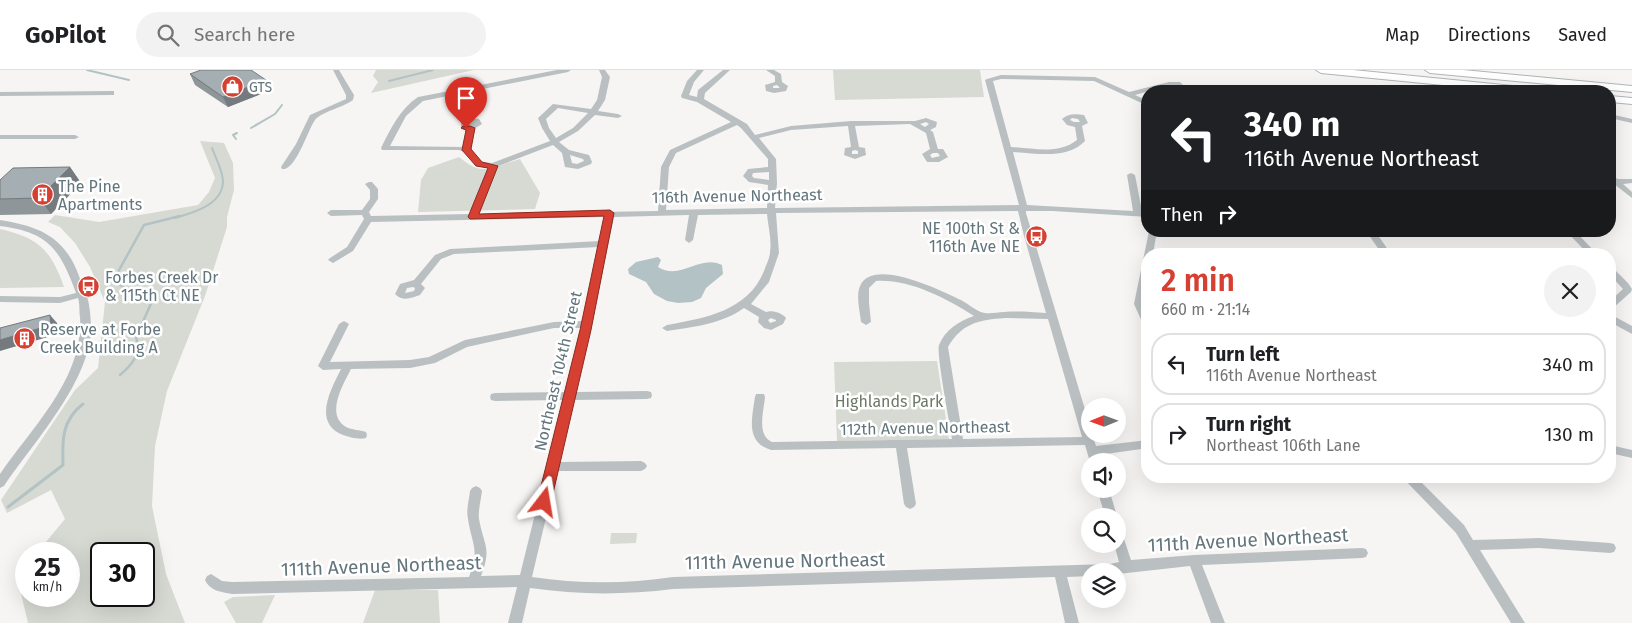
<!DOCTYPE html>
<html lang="en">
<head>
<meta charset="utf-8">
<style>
  :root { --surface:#fff; --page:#f2f2f2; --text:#202124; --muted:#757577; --line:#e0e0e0; --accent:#d64032 }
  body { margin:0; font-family:"Fira Sans",sans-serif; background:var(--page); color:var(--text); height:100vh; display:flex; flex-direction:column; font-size:19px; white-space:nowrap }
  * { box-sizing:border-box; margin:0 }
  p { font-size:16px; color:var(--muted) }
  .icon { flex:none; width:28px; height:28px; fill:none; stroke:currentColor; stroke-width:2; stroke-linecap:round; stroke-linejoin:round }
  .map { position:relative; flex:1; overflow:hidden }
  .details { position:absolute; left:1141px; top:178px; width:475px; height:235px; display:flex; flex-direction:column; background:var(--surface); border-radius:20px; box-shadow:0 5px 20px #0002 }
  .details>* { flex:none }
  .hud { position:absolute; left:1141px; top:15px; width:475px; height:152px; border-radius:20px; box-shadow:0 5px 20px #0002; background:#202124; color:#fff; overflow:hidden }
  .needle { width:32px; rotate:269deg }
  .controls { position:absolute; left:1081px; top:328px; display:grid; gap:10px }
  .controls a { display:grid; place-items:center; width:45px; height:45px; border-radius:50%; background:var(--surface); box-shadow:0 5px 20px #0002; font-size:25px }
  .speed { position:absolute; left:15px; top:472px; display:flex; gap:10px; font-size:25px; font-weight:700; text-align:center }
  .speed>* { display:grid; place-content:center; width:65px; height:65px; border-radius:50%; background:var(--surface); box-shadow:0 5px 20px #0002; line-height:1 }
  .speed small { font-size:12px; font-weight:400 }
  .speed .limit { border:2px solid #111; border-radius:8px; background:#fff; color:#111 }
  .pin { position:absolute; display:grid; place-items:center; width:42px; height:42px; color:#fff; margin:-51px -21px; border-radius:50% 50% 50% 0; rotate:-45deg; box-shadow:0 0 5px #0007 }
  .pin .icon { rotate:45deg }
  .me { position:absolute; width:55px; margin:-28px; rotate:14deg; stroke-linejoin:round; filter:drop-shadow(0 0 4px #0008) }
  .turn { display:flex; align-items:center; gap:18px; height:105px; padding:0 20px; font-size:22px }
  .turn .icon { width:65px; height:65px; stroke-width:2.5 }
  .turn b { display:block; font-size:35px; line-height:42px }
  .then { display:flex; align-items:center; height:48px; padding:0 20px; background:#0003; gap:10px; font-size:19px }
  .round { display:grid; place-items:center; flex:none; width:52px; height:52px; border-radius:26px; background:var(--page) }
  .summary { display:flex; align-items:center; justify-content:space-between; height:85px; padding:0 20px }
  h1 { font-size:30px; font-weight:600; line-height:38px; color:var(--accent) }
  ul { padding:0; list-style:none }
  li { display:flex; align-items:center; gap:15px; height:62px; margin:0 10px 8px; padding:0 10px; border:2px solid var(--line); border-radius:20px }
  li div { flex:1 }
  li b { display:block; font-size:19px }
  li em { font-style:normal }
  header { display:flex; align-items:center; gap:30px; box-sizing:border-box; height:70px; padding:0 25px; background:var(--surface); border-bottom:1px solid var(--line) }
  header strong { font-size:24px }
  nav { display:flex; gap:28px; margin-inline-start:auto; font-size:18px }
  .search { width:350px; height:45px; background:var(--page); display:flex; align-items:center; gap:12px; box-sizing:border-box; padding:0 18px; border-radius:28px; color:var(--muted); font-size:19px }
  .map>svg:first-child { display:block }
  .green { fill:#d6dad2; fill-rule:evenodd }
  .water { fill:#b3c2c4 }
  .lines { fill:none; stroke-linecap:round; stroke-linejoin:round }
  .stream-far2 { stroke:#b3c2c4; stroke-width:2 }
  .stream-far1 { stroke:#b3c2c4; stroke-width:2.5 }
  .stream { stroke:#b3c2c4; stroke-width:3 }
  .highway-casing { stroke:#b0b5b7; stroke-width:2 }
  .minor { fill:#bac0c2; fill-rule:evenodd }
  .highway { fill:#fff; fill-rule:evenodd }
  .wall { fill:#8e9699 }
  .shaded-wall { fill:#747a7d }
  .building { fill:#a5aeb2; stroke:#747a7d }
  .route { fill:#d64032; stroke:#8b2a20 }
  .labels { text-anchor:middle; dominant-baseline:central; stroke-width:5; stroke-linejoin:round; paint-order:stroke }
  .far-poi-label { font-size:14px; fill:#63757c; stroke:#fff; text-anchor:start }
  .poi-label { font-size:16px; fill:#63757c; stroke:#fff; text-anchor:start }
  .street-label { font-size:16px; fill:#63757c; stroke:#fff }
  .park-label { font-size:16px; fill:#6c7965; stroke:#fff }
  .near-street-label { font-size:19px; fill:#63757c; stroke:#fff }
</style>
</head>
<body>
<header>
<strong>GoPilot</strong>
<div class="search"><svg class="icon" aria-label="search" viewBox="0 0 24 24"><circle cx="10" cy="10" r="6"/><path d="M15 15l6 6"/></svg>Search here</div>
<nav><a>Map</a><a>Directions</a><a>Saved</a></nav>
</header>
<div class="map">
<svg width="1632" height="553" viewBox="0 0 1632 553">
  <rect width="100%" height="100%" fill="#f6f5f3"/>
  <path class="green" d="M 376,0 L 474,0 L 371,23 L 378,12 L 373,6 Z
    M 833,0 L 980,0 L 984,27 L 835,30 Z
    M 200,71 L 224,73 L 233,93 L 234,120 L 227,147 L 227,157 L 205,226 L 167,321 L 155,376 L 152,436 L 166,504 L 185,553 L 28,553 L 17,507 L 26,496 L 26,526 L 69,526 L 69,484 L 36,484 L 65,449 L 51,420 L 7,443 L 1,430 L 75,320 L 98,298 L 105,232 L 90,197 L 75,173 L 60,157 L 48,152 L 55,145 L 99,152 L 198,135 L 209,122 L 215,108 ZM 101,484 L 144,484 L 144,526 L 101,526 Z
    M 459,87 C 484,108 491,97 520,89 L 540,123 L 535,139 L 418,142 L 421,110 L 428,98 Z
    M 0,159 C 39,168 51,180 64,217 L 0,218 Z
    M 937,291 L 949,369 L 837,371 L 834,292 Z
    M 611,463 L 637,463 L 636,473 L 610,474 Z
    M 375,520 L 438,520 L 440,553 L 363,553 Z
    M 275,525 L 262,553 L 236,553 L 224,532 L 233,527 Z"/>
  <path class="water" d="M 658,187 L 661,190 L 658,197 C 681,211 699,184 722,195 L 723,204 L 706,218 L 701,228 L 692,232 L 678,233 L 667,231 L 654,224 L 646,212 L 629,204 L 628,199 L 636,192 Z"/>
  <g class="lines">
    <path class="stream-far2" d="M 87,0 L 129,10
      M 389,11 L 433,0
      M 251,58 L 275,44 L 282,35
      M 236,69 L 233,65 L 237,63
      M 175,148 C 193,143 222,135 223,112 C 223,101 216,89 212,78"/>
    <path class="stream-far1" d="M 120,305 C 132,295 142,283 136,267 L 154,227 L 134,222 L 113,211 L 144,155 L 180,146"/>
    <path class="stream" d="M 8,437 L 63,395 C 62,370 62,350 83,334"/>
    <defs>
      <path id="highway" d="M 1316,0 L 1353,0 L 1534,18 L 1539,21 L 1504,21 L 1321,3 Z
        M 1425,0 L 1463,0 L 1632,16 L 1632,22 L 1430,3 Z
        M 1610,26 L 1632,28 L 1632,34 L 1610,32 Z"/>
    </defs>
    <use href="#highway" class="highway-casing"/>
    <path class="minor" d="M 333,0 L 339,0 L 354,25 L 353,30 C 344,37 321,42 315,50 C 307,62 298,94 285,99 L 282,99 L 281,97 L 296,74 L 310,45 L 346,29 L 346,25 Z
      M 557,0 L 571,0 L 568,2 L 423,31 L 406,46 L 390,76 L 464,77 L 466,60 L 461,59 L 461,53 C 466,48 473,48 479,49 L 482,54 L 474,59 L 471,80 L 482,92 L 492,93 L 550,71 L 542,58 L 538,48 L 553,34 L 591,39 L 597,30 L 602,7 L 599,0 L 605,0 L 610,7 L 605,30 L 598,41 L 618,44 L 622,46 L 618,48 L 595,45 L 578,61 L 559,72 L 569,80 L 589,85 L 592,92 L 591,94 L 578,99 L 565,97 L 562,83 L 553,75 L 496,97 L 478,144 L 658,141 L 661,97 L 670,80 L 731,52 L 697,32 L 682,28 L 681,26 L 687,11 L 697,0 L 704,0 L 694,12 L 689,25 L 697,27 L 698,20 L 723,0 L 730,0 L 705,23 L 704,29 L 747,54 L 755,65 L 791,56 L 851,51 L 915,51 L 926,48 L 937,52 L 936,57 L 930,60 L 933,62 L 938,79 L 943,79 L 948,87 L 939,92 L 927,92 L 922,84 L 930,79 L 926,63 L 910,54 L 855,56 L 859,77 L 865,78 L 866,85 L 855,89 L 844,85 L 845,78 L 851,77 L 848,56 L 791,60 L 759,68 L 776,89 L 777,113 L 775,138 L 1019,135 L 985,10 L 987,9 L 1001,5 L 1095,7 L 1129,22 L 1169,12 L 1180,12 L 1187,19 L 1184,21 L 1168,21 L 1164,18 L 1156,19 L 1135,25 L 1148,31 L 1148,36 L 1094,11 L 1001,9 L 993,11 L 1011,77 C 1033,78 1058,85 1077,70 L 1075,57 L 1067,55 L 1062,49 C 1069,43 1075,44 1084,45 L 1088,53 L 1082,56 L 1085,71 C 1067,90 1036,83 1013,82 L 1027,135 L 1133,141 L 1127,105 L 1131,103 L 1135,105 L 1142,141 L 1148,141 L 1148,147 L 1052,141 L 1026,141 L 1026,143 L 1090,356 L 1090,364 L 1092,364 L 1096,376 L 1148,370 L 1148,378 L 1099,385 L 1101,391 L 1090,392 L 1085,375 L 907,378 L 916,434 L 914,437 L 910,439 L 906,437 L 904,434 L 896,378 L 771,380 C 745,372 752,348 755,327 L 756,324 L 764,324 L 765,327 C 764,340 756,365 772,372 L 952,369 C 950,355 936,283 939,275 C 945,260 959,251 974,246 C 946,228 909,209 876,211 L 869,218 L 869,233 L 871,252 L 866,255 L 861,252 C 860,241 855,224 861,214 C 876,188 942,221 961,230 C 967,233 979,243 985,243 C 990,244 998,242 1004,242 C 1018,241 1032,242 1046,243 L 1024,166 L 1018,141 L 776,143 L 779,183 L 769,212 L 751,234 L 766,242 C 772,240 782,243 786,248 L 783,254 L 771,260 L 764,258 L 758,252 L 759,247 L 744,238 C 722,254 693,257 667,261 L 662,258 L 667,255 C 705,248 748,241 764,201 C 766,195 770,188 770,182 C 772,170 768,156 767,144 L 698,145 L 693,170 L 689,173 L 685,170 L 689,145 L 614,147 L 592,254 L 576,322 L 647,321 L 651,322 L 652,325 L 651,328 L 647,329 L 574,330 L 559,392 L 641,391 L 645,393 L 647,396 L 645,399 L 641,401 L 557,401 L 532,507 C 579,514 626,514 673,507 L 1110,494 L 1119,492 L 1114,474 L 1118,474 L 1118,462 L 1122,463 L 1131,490 L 1194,485 L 1362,478 L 1366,479 L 1368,483 L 1366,487 L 1362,488 L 1202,495 L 1225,553 L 1211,553 L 1190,496 L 1118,504 L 1118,501 L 1090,501 L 1090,506 L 1067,507 L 1079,553 L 1065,553 L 1055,507 L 673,519 C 625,525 578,525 530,518 L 522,553 L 508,553 L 517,517 L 232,524 C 221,522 210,521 205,510 L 207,506 L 211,504 L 222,511 L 232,512 L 469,507 C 480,478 472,476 468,449 C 466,440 469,430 470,421 L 472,418 L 476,416 L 480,418 L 482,421 C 481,430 478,440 479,449 C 484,476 492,478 481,506 L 520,505 L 563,330 L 495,331 L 491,330 L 490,327 L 491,324 L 495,323 L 565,322 L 581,258 L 554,258 L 467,277 L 435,293 L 410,298 L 351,299 C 343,315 325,344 346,357 C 352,360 360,360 366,362 L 367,365 L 366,368 C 359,370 349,367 343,365 C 312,353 331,319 341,299 L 323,300 L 318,296 L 339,254 L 344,251 L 349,254 L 330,292 L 410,290 L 429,287 L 465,270 L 554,252 L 583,251 L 599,177 L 454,184 L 441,189 L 421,214 L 425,218 L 420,225 C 411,228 403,232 395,224 L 400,214 L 414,210 L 435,185 L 450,179 L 600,171 L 605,147 L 371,152 L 353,181 L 333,193 L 328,190 L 330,188 L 347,177 L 364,149 L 362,145 L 331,146 L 327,143 L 331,140 L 362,140 L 370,129 L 370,120 L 365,114 L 369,112 L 372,112 L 378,119 L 378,129 L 369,142 L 371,146 L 470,144 L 488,98 L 476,96 L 464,82 L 459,80 L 382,80 L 381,78 C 391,58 400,39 418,27 ZM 1175,16 L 1178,19 L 1171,17 L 1171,16 ZM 558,38 L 588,43 L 573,58 L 556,68 L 549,58 L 546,49 ZM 1072,48 L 1078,49 L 1080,52 L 1074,52 L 1070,50 ZM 926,52 L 929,54 L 925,57 L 920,54 ZM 737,55 L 741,58 L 768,89 L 768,97 L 748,99 L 743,106 L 749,112 L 768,115 L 767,138 L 666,140 L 669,97 L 676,83 ZM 855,80 L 858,81 L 858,84 L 852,84 L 852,81 ZM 933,83 L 938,83 L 940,86 L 932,88 L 930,85 ZM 570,85 L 583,89 L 584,91 L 577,94 L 572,93 ZM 769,102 L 769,110 L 754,108 L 752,106 L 753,103 ZM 413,217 L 415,218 L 414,221 L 405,223 L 407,218 ZM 771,248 L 776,250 L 776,251 L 770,253 L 768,250 ZM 1005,248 L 1048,249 L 1082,367 L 963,369 L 948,277 C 962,253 979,250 1005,248 Z
      M 766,0 L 774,0 L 781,4 L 782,12 L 788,16 L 786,21 L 774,23 L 766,21 L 765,15 L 775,12 L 775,6 ZM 777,15 L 780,18 L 773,18 L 773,16 Z
      M 111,21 L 114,21 L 114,25 L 0,26 L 0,22 Z
      M 1610,44 L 1632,49 L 1632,53 L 1610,48 Z
      M 0,65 L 75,65 L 79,67 L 75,69 L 0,69 Z
      M 1145,80 L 1148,80 L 1148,87 L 1144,85 Z
      M 1610,105 L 1618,109 L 1632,109 L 1632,113 L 1623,114 L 1632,122 L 1632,128 L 1614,114 L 1610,114 Z
      M 0,150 C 39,156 65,167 79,206 C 81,212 84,218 86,224 C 90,233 91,250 91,261 C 88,314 33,373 4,416 L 0,418 L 0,404 C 32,357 84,308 80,247 C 79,241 80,234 78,228 L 60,233 L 0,232 L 0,226 L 60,227 L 76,223 C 60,179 48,162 0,156 Z
      M 1149,161 L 1157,161 L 1153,184 L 1148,184 L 1148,213 L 1144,234 L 1148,242 L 1148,257 L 1143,254 L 1134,234 Z
      M 1366,161 L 1375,161 L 1391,184 L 1382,184 Z
      M 1566,161 L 1575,161 L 1597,184 L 1588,184 Z
      M 1610,197 L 1613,198 L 1628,213 L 1632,219 L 1631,222 L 1613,238 L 1610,239 L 1610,231 L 1623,219 L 1610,205 Z
      M 1610,244 L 1632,256 L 1632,264 L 1610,252 Z
      M 1610,375 L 1632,380 L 1632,388 L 1610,383 Z
      M 1401,406 L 1415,406 L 1464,455 L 1473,470 L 1539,468 L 1610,473 L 1614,474 L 1616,478 L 1614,482 L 1610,483 L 1539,478 L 1480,480 L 1525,553 L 1511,553 L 1456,463 Z
      M 1097,419 L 1109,419 L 1117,446 L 1105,446 Z"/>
    <use href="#highway" class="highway"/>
  </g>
  <path class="wall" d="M 190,4 L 266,10 L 271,20 L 228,37 L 195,15 Z
    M 70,97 L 81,113 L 51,144 L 0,145 L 0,110 Z"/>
  <path class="shaded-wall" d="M 266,10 L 271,20 L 228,37 L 223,27 Z
    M 70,97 L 81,113 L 51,144 L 39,128 Z
    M 50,245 L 57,253 L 58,264 L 0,281 L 0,270 Z"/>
  <path class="building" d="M 201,0 L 251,0 L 266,10 L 223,27 L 190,4 Z
    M 70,97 L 39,128 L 0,129 L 0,110 L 13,98 Z
    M 50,245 L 51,255 L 0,270 L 0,258 Z"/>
  <path class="route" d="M 463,56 L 470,56 L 475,58 L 471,79 L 482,92 L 498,96 L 479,144 L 610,140 L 614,143 L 591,260 L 551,432 L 549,436 L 539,436 L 537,432 L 580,260 L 604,146 L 470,149 L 468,147 L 488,98 L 476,96 L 462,80 L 466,60 L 461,58 Z"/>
  <defs>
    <symbol id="shop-disc" viewBox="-11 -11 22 22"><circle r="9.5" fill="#d64032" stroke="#fff"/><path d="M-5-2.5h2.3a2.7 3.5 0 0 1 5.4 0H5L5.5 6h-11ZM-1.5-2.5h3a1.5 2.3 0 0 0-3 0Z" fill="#fff"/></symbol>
    <symbol id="building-disc" viewBox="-11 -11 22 22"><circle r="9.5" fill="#d64032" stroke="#fff"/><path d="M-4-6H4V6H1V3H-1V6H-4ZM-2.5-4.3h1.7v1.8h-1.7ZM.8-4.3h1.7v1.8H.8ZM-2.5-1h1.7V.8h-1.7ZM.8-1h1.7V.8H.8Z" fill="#fff"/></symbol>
    <symbol id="bus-disc" viewBox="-11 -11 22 22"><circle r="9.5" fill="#d64032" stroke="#fff"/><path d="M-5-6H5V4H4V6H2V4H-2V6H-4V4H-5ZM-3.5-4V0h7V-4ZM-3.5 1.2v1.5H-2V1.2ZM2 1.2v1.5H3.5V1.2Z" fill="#fff"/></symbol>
  </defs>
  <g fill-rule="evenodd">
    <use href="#shop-disc" x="220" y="4" width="25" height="25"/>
    <use href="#building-disc" x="30" y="112" width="25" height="25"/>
    <use href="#bus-disc" x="1024" y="154" width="25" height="25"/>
    <use href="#bus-disc" x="76" y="204" width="25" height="25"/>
    <use href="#building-disc" x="12" y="256" width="25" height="25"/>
  </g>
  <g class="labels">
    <g class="far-poi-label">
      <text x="249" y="17">GTS</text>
    </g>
    <g class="poi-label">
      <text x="58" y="116">The Pine<tspan x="58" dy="18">Apartments</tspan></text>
      <text x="1020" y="158" text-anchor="end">NE 100th St &amp;<tspan x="1020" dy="18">116th Ave NE</tspan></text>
      <text x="105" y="207">Forbes Creek Dr<tspan x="105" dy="18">&amp; 115th Ct NE</tspan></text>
      <text x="40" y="259">Reserve at Forbe<tspan x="40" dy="18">Creek Building A</tspan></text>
    </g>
    <g class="street-label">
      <text transform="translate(737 126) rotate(-1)">116th Avenue Northeast</text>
      <text transform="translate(558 301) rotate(-77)">Northeast 104th Street</text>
      <text transform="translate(925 358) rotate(-1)">112th Avenue Northeast</text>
    </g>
    <g class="park-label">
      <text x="889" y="331">Highlands Park</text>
    </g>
    <g class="near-street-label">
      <text transform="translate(1248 470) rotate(-3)">111th Avenue Northeast</text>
      <text transform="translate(785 491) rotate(-1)">111th Avenue Northeast</text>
      <text transform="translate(381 496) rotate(-2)">111th Avenue Northeast</text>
    </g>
  </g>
</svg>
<div class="controls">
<a><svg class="needle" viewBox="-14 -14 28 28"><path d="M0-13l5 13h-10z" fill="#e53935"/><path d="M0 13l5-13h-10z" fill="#757577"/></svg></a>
<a><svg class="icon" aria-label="sound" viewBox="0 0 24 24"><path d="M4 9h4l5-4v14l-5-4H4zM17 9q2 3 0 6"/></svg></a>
<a><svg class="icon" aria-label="search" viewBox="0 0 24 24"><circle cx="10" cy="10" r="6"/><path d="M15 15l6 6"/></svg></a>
<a><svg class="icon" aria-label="layers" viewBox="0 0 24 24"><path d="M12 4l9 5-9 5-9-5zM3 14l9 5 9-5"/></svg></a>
</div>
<div class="speed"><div>25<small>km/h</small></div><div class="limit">30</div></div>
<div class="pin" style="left:466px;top:58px;background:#d93025"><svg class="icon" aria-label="arrive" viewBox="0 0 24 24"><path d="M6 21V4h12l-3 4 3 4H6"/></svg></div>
<svg class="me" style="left:544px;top:432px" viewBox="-20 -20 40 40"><path d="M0-17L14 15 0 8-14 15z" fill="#d64032" stroke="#fff" stroke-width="4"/></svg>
<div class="hud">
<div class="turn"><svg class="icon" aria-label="left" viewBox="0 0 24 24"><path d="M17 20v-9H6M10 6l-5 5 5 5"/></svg><div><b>340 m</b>116th Avenue Northeast</div></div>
<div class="then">Then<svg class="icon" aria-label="right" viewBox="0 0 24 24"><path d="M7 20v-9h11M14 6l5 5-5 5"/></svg></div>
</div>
<section class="details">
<div class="summary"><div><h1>2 min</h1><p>660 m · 21:14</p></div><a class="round"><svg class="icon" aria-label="close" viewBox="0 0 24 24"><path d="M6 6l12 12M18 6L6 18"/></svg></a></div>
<ul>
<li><svg class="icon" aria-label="left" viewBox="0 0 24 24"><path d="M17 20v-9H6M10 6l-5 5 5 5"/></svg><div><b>Turn left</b><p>116th Avenue Northeast</p></div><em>340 m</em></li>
<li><svg class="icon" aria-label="right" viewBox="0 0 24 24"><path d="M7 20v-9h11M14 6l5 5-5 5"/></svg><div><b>Turn right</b><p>Northeast 106th Lane</p></div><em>130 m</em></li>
</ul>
</section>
</div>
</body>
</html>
